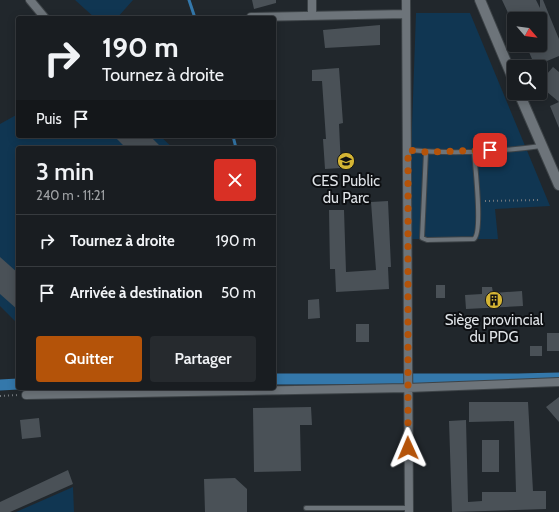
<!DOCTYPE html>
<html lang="fr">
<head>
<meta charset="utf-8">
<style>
  :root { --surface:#191d21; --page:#262a2e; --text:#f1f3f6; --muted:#9fa2a5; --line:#373b3f; --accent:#b45309 }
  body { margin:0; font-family:Cabin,sans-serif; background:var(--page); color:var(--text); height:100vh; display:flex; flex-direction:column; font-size:15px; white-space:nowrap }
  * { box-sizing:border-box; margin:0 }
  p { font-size:13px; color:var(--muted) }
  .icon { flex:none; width:22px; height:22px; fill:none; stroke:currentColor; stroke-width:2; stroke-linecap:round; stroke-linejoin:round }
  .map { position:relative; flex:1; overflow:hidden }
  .details { position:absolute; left:16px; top:146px; width:260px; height:244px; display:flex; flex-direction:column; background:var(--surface); border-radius:4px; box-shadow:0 2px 10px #0003,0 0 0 1px var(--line) }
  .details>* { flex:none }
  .guide { position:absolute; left:16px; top:16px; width:260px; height:122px; border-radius:4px; box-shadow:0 2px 10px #0003,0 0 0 1px var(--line); background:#191d21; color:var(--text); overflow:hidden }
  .needle { width:26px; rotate:118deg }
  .controls { position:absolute; left:507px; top:12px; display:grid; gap:8px }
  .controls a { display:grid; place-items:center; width:40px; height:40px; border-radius:4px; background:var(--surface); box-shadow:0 2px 10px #0003,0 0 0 1px var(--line); font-size:20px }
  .pin { position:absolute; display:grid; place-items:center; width:34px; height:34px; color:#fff; margin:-17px; border-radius:8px; box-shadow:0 2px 6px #0006 }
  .me { position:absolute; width:44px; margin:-22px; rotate:359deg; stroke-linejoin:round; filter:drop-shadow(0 0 3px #0008) }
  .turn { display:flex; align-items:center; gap:14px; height:84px; padding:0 20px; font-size:18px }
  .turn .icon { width:52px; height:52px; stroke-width:2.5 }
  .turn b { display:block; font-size:28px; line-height:34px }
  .then { display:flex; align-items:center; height:38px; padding:0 20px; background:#0003; gap:8px; font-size:15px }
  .round { display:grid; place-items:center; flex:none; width:42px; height:42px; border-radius:4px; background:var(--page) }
  .summary { display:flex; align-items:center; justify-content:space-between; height:68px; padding:0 20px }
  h1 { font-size:24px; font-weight:600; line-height:30px }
  .button { display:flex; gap:8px; margin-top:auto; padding:8px 20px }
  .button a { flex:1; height:46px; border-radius:4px; background:var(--accent); color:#fff; font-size:16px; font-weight:600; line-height:46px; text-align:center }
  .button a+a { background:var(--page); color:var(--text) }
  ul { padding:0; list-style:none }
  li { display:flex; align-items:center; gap:12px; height:52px; padding:0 20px; border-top:1px solid var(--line) }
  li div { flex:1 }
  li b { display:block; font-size:15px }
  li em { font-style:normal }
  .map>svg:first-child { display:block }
  .green { fill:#103652 }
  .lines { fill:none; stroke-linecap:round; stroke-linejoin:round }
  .stream { stroke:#3478ab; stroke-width:3 }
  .canal { stroke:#3478ab; stroke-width:11 }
  .building { fill:#4a5157 }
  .lane-casing { stroke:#3d4347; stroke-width:6 }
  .street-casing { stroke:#3d4347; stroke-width:10 }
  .secondary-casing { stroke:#3d4347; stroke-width:12 }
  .path { stroke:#72777c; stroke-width:2; stroke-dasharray:1 3; stroke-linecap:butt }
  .lane { stroke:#6d747a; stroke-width:4 }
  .street { stroke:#6d747a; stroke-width:8 }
  .secondary { stroke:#6d747a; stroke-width:10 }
  .route { stroke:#b45309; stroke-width:7; stroke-dasharray:0 12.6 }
  .labels { text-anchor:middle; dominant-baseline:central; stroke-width:4; stroke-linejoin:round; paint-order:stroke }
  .poi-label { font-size:15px; fill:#dfe3e7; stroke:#0d0f12 }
</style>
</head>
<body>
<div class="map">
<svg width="559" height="512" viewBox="0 0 559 512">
  <rect width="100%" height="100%" fill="#21272c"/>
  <path class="green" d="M 75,0 L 133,0 L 117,18 L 95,18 Z
    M 416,13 L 470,13 L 550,206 L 495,209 L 498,239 L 408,239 Z
    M 18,114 L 18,136 L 160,136 L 173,148 L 18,148 L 18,324 L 0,306 L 0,124 Z
    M 73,487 L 74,512 L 16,512 Z"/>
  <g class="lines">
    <path class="stream" d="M 189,0 L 195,18
      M 233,136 L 236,148"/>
    <path class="canal" d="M 274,379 L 518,379 L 559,378
      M 0,385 L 18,384"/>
  </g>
  <path class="building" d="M 252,0 L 276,0 L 276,3 L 254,9 Z
    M 502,0 L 536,0 L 540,8 L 540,0 L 543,0 L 559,39 L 559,56 L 535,66 L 526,45 L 540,45 L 540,12 L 525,19 L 511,19 Z
    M 380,25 L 380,45 L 325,48 L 323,30 Z
    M 553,67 L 559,72 L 559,128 L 550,106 L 559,102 L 540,86 L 540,82 Z
    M 339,68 L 343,123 L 339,124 L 341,168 L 325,169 L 323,139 L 326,139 L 322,81 L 312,81 L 312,70 Z
    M 114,136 L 150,136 L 162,148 L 126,148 Z
    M 388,201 L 391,267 L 388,267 L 389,289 L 336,292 L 335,269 L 330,269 L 329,210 L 344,210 L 346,272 L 376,270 L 371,202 Z
    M 0,257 L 18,273 L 18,310 L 0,294 Z
    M 436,285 L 445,285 L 445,298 L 436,298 Z
    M 482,287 L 492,287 L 493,293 L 522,291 L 523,306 L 466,309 L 465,295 L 482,294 Z
    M 319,299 L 320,318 L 308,319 L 308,300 Z
    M 356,324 L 369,324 L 369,342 L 356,342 Z
    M 547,333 L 559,333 L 559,351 L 547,351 Z
    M 530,346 L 542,346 L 542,356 L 530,356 Z
    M 559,397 L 559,422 L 546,407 Z
    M 469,402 L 528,402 L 533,491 L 546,491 L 546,509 L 452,512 L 449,421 L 466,420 L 468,502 L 482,501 L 482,492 L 516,492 L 514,421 L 469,422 Z
    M 311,407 L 312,425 L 300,425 L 301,471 L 254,472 L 253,408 Z
    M 39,418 L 41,437 L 22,439 L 20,420 Z
    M 482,440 L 499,440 L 499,472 L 482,472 Z
    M 68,470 L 73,484 L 10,512 L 0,512 L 0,502 Z
    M 235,478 L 247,489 L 247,512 L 205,512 L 204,479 Z"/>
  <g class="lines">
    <defs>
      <path id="lane" d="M 408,150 C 451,154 498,152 541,146
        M 426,152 L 422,238 L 427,240 L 474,239 C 483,232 475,166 474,151
        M 306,508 L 409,508"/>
      <path id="street" d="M 30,0 L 45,18
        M 312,0 L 312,16
        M 406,0 L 409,512
        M 251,17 L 406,14
        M 26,395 L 407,388 L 559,382"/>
      <path id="secondary" d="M 480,0 L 514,81
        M 519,93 L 559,185"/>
    </defs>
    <use href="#lane" class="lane-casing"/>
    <use href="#street" class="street-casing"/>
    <use href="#secondary" class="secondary-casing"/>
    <path class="path" d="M 485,201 L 539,200
      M 0,396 L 19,395"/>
    <use href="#lane" class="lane"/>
    <use href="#street" class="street"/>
    <use href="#secondary" class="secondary"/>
  </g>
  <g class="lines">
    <path class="route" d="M 408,448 L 408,150 L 426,152 L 490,150"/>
  </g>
  <defs>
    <symbol id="school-disc" viewBox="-11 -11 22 22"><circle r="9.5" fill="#d5b534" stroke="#0d0f12"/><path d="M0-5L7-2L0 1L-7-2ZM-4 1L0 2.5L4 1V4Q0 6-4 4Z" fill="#111"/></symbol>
    <symbol id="building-disc" viewBox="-11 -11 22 22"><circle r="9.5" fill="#d5b534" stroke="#0d0f12"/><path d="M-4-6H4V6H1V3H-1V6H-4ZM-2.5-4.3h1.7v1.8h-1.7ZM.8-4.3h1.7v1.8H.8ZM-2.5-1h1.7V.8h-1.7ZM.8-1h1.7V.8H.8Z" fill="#111"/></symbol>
  </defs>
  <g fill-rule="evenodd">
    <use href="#school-disc" x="336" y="151" width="20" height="20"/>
    <use href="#building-disc" x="484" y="290" width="20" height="20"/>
  </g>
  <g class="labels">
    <g class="poi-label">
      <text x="346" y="181">CES Public<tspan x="346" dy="17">du Parc</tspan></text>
      <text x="494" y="320">Siège provincial<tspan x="494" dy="17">du PDG</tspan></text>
    </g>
  </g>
</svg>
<div class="controls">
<a><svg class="needle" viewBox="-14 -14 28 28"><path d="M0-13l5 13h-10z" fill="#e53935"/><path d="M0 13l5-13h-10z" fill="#9fa2a5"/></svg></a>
<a><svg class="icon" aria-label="search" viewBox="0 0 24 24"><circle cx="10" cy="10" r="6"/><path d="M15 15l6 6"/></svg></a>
</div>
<div class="pin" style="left:490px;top:150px;background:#d93025"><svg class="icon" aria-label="arrive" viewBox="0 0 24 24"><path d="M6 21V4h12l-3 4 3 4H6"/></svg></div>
<svg class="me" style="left:408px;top:448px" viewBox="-20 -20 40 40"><path d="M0-17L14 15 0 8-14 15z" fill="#b45309" stroke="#fff" stroke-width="4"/></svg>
<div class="guide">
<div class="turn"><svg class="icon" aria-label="right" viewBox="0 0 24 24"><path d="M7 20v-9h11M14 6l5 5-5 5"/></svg><div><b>190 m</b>Tournez à droite</div></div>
<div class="then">Puis<svg class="icon" aria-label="arrive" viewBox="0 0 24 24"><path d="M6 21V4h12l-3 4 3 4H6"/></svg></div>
</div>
<section class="details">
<div class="summary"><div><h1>3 min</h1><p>240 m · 11:21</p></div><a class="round" style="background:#d93025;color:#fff"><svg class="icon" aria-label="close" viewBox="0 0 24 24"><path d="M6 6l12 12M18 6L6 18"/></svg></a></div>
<ul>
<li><svg class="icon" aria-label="right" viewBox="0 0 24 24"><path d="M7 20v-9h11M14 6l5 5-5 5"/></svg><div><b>Tournez à droite</b></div><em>190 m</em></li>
<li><svg class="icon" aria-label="arrive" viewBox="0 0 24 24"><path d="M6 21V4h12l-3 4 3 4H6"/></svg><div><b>Arrivée à destination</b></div><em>50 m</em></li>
</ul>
<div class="button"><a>Quitter</a><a>Partager</a></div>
</section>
</div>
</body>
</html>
